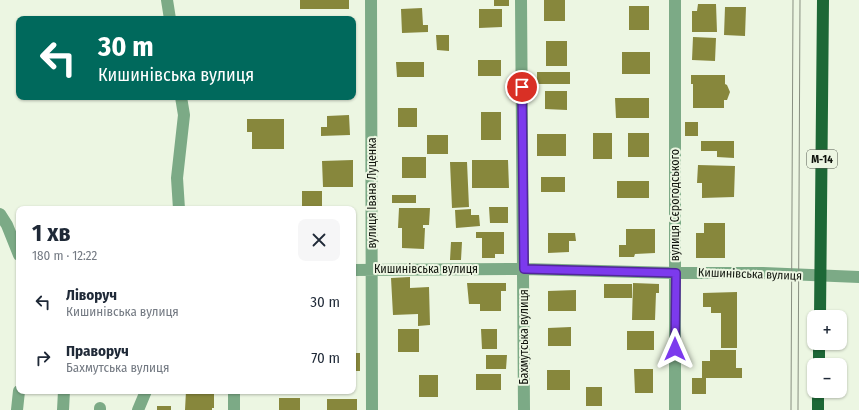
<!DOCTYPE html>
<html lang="uk">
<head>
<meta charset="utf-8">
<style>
  :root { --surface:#fff; --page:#f6f6f7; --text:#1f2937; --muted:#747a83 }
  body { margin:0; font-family:"Fira Sans Condensed",sans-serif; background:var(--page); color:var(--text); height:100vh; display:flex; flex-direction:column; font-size:15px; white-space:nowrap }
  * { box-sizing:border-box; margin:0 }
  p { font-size:13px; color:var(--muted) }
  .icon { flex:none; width:22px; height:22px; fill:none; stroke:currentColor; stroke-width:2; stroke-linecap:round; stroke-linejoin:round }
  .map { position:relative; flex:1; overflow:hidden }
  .drawer { position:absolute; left:16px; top:206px; width:340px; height:188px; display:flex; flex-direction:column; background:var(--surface); border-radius:8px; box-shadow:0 1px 3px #0004 }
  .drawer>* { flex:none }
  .guide { position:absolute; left:16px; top:16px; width:340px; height:84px; border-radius:8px; box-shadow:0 1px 3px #0004; background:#00695c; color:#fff; overflow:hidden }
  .fabs { position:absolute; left:807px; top:310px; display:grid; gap:8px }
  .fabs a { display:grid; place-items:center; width:40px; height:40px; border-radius:8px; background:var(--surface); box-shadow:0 1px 3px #0004; font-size:20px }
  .pin { position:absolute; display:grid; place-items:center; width:34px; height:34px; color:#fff; margin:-17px; border:2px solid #fff; border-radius:50%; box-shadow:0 1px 4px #0007 }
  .me { position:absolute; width:44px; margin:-22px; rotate:0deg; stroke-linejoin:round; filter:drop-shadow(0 0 3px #0008) }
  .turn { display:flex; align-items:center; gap:14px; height:84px; padding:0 16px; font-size:18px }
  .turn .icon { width:52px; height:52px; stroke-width:2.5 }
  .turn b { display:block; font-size:28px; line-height:34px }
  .round { display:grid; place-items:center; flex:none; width:42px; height:42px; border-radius:8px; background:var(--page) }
  .summary { display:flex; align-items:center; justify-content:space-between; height:68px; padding:0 16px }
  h1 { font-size:24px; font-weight:700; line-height:30px }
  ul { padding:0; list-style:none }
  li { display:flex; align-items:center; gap:12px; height:56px; padding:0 16px }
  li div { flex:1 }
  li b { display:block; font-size:15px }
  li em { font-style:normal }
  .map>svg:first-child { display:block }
  .building { fill:#87873c }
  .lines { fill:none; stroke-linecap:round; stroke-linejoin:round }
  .minor { stroke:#7caa86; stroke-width:12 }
  .major { stroke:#1d6836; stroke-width:12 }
  .tram { stroke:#888f81; stroke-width:1 }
  .route-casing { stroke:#51269a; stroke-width:10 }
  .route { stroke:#7c3aed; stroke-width:7 }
  .labels { text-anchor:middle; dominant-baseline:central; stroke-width:4; stroke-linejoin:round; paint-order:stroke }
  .shield { fill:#ecf6e2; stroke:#51574c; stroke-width:1 }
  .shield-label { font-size:11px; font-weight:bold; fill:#0f130c }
  .street-label { font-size:12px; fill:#0f130c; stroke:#ecf6e2 }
</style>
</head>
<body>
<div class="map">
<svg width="859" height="410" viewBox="0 0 859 410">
  <rect width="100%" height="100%" fill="#ecf6e2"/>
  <path class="building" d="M 300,0 L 349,0 L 349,9 L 300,9 Z
    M 494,0 L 509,0 L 509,6 L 494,6 Z
    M 544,0 L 565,0 L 565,21 L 544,21 Z
    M 698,4 L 716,4 L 717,32 L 692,32 L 692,11 L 697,11 Z
    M 629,6 L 649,6 L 649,30 L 629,30 Z
    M 725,7 L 746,7 L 745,36 L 724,35 Z
    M 422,8 L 423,25 L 428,25 L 428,32 L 402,33 L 401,9 Z
    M 479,9 L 502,9 L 502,27 L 479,28 Z
    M 436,35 L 449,35 L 449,51 L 437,50 Z
    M 693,37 L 716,38 L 715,61 L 692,60 Z
    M 546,41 L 567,41 L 567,66 L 546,66 Z
    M 622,52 L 650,52 L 650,74 L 622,74 Z
    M 478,60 L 501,60 L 501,76 L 478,76 Z
    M 396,62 L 424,62 L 424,77 L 397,77 Z
    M 537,72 L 570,72 L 570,84 L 537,84 Z
    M 691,75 L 725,75 L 725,84 L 727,85 L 730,92 L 727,100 L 724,100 L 724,108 L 693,108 L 693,84 L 691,84 Z
    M 545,91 L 567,91 L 567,110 L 545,109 Z
    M 615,98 L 649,98 L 649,118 L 616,118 Z
    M 398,108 L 417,108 L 417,127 L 398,127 Z
    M 481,112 L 501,112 L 501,140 L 481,140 Z
    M 349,115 L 350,135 L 321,136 L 321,127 L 327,127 L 327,116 Z
    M 247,119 L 284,119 L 284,149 L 252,149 L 252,132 L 247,132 Z
    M 685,122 L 698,122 L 698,136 L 685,136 Z
    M 593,133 L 612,133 L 612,159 L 593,159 Z
    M 628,133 L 649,133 L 649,157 L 628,157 Z
    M 537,134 L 566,134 L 566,156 L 537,156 Z
    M 427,135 L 448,135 L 448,154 L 427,154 Z
    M 701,141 L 734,141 L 734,158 L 717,157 L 717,151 L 701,151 Z
    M 402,157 L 426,157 L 426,178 L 402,178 Z
    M 353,160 L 353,187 L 323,187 L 322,161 Z
    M 472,160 L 508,160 L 509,188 L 472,188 Z
    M 450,162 L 467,162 L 469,207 L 452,208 Z
    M 698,165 L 735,166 L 734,197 L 702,198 L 702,183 L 697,183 Z
    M 541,177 L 565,177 L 565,192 L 541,192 Z
    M 617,181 L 649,181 L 649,198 L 617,198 Z
    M 302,191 L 322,191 L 322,207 L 302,207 Z
    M 392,195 L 416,195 L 416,203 L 392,203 Z
    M 489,207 L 508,207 L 508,223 L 490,223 Z
    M 399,208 L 430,208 L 429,225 L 423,225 L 423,228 L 425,228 L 424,249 L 402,248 L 402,228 L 398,228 Z
    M 471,209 L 471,215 L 479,215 L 480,226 L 456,228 L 455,210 Z
    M 704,223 L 725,223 L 725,258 L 696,258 L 696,233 L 704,233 Z
    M 626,229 L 655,229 L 655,253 L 635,254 L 634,257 L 619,257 L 619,245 L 626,245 Z
    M 476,232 L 504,232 L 504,254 L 495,254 L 495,258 L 482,258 L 482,238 L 476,238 Z
    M 548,233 L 575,233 L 576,241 L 569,241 L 569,252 L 548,253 Z
    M 451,242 L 462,242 L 461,260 L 450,260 Z
    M 410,277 L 410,288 L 429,287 L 430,325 L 418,326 L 418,314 L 393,315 L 391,278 Z
    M 467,283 L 506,283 L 506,291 L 501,291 L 501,311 L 480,311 L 480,304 L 469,304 Z
    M 633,283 L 659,284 L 659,293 L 656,293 L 655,320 L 632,320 Z
    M 604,284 L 632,284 L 632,298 L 604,298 Z
    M 576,290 L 576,311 L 548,311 L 548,291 Z
    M 737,292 L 737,348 L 721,348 L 721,313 L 711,313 L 711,307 L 703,307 L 703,293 Z
    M 571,327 L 571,346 L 548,346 L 548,328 Z
    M 398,329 L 419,329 L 419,352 L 398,352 Z
    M 481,329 L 497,329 L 497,349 L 482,349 Z
    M 627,331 L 654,331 L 654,350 L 627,350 Z
    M 710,350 L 736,350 L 736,368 L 742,368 L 742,378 L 706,378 L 706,394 L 692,394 L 692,378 L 702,378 L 702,361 L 710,361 Z
    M 353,353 L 360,353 L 360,371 L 353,371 Z
    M 486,355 L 507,355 L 506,369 L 486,369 Z
    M 634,369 L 653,369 L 653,393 L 635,393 Z
    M 547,370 L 570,370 L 570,390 L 547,390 Z
    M 476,374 L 501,374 L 501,390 L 476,390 Z
    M 419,375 L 438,375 L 438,397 L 419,397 Z
    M 586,387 L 602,387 L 602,406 L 586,406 Z
    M 186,391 L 214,391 L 214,408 L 212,408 L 212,410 L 185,410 Z
    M 251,391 L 271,391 L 271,394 L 251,394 Z
    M 279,398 L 300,398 L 300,410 L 279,410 Z
    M 327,399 L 357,399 L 357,410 L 327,410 Z
    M 157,406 L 171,406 L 171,410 L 157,410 Z"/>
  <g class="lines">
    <path class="minor" d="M 167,0 L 170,19
      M 371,0 L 372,410
      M 521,0 L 524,410
      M 179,209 L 177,178 L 184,115 L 181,97
      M 0,214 L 7,225 L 19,255
      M 353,270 L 524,269 L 676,273 L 763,273 L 859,277
      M 17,410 L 19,391
      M 63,410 L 64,391
      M 100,410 L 100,408
      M 138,410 L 146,391
      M 234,410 L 234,391
      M 675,410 L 675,0"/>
    <path class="major" d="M 820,317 L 823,0
      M 819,365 L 819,343
      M 818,410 L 818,391"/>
    <path class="tram" d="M 791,410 L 793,0
      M 798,410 L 800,0"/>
  </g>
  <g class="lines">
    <defs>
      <path id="route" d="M 522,87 L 524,269 L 676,273 L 675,349"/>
    </defs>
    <use href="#route" class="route-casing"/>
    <use href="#route" class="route"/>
  </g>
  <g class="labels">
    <rect class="shield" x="807" y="150" width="30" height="18" rx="3"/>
    <g class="shield-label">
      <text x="822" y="159">М-14</text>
    </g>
    <g class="street-label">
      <text transform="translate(372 193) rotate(-90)">вулиця Івана Луценка</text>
      <text transform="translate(675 205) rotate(-90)">вулиця Сєрогодського</text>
      <text x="426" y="269">Кишинівська вулиця</text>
      <text transform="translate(750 274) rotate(2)">Кишинівська вулиця</text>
      <text transform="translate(524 337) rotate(-90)">Бахмутська вулиця</text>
    </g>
  </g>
</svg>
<div class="fabs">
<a>+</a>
<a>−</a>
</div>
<div class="pin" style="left:522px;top:87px;background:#d93025"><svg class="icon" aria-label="arrive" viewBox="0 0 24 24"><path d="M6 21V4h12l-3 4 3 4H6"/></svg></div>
<svg class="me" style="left:675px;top:349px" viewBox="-20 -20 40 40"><path d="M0-17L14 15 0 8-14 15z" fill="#7c3aed" stroke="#fff" stroke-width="4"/></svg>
<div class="guide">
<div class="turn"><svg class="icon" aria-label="left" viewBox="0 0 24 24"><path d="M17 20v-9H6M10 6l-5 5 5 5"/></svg><div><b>30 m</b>Кишинівська вулиця</div></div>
</div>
<section class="drawer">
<div class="summary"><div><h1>1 хв</h1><p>180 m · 12:22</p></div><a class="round"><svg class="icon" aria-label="close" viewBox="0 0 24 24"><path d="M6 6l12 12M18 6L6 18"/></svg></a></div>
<ul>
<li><svg class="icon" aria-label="left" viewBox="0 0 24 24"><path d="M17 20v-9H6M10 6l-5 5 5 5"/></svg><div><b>Ліворуч</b><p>Кишинівська вулиця</p></div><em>30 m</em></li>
<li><svg class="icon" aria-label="right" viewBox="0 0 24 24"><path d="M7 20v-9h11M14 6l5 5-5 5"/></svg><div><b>Праворуч</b><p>Бахмутська вулиця</p></div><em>70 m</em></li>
</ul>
</section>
</div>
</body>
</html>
